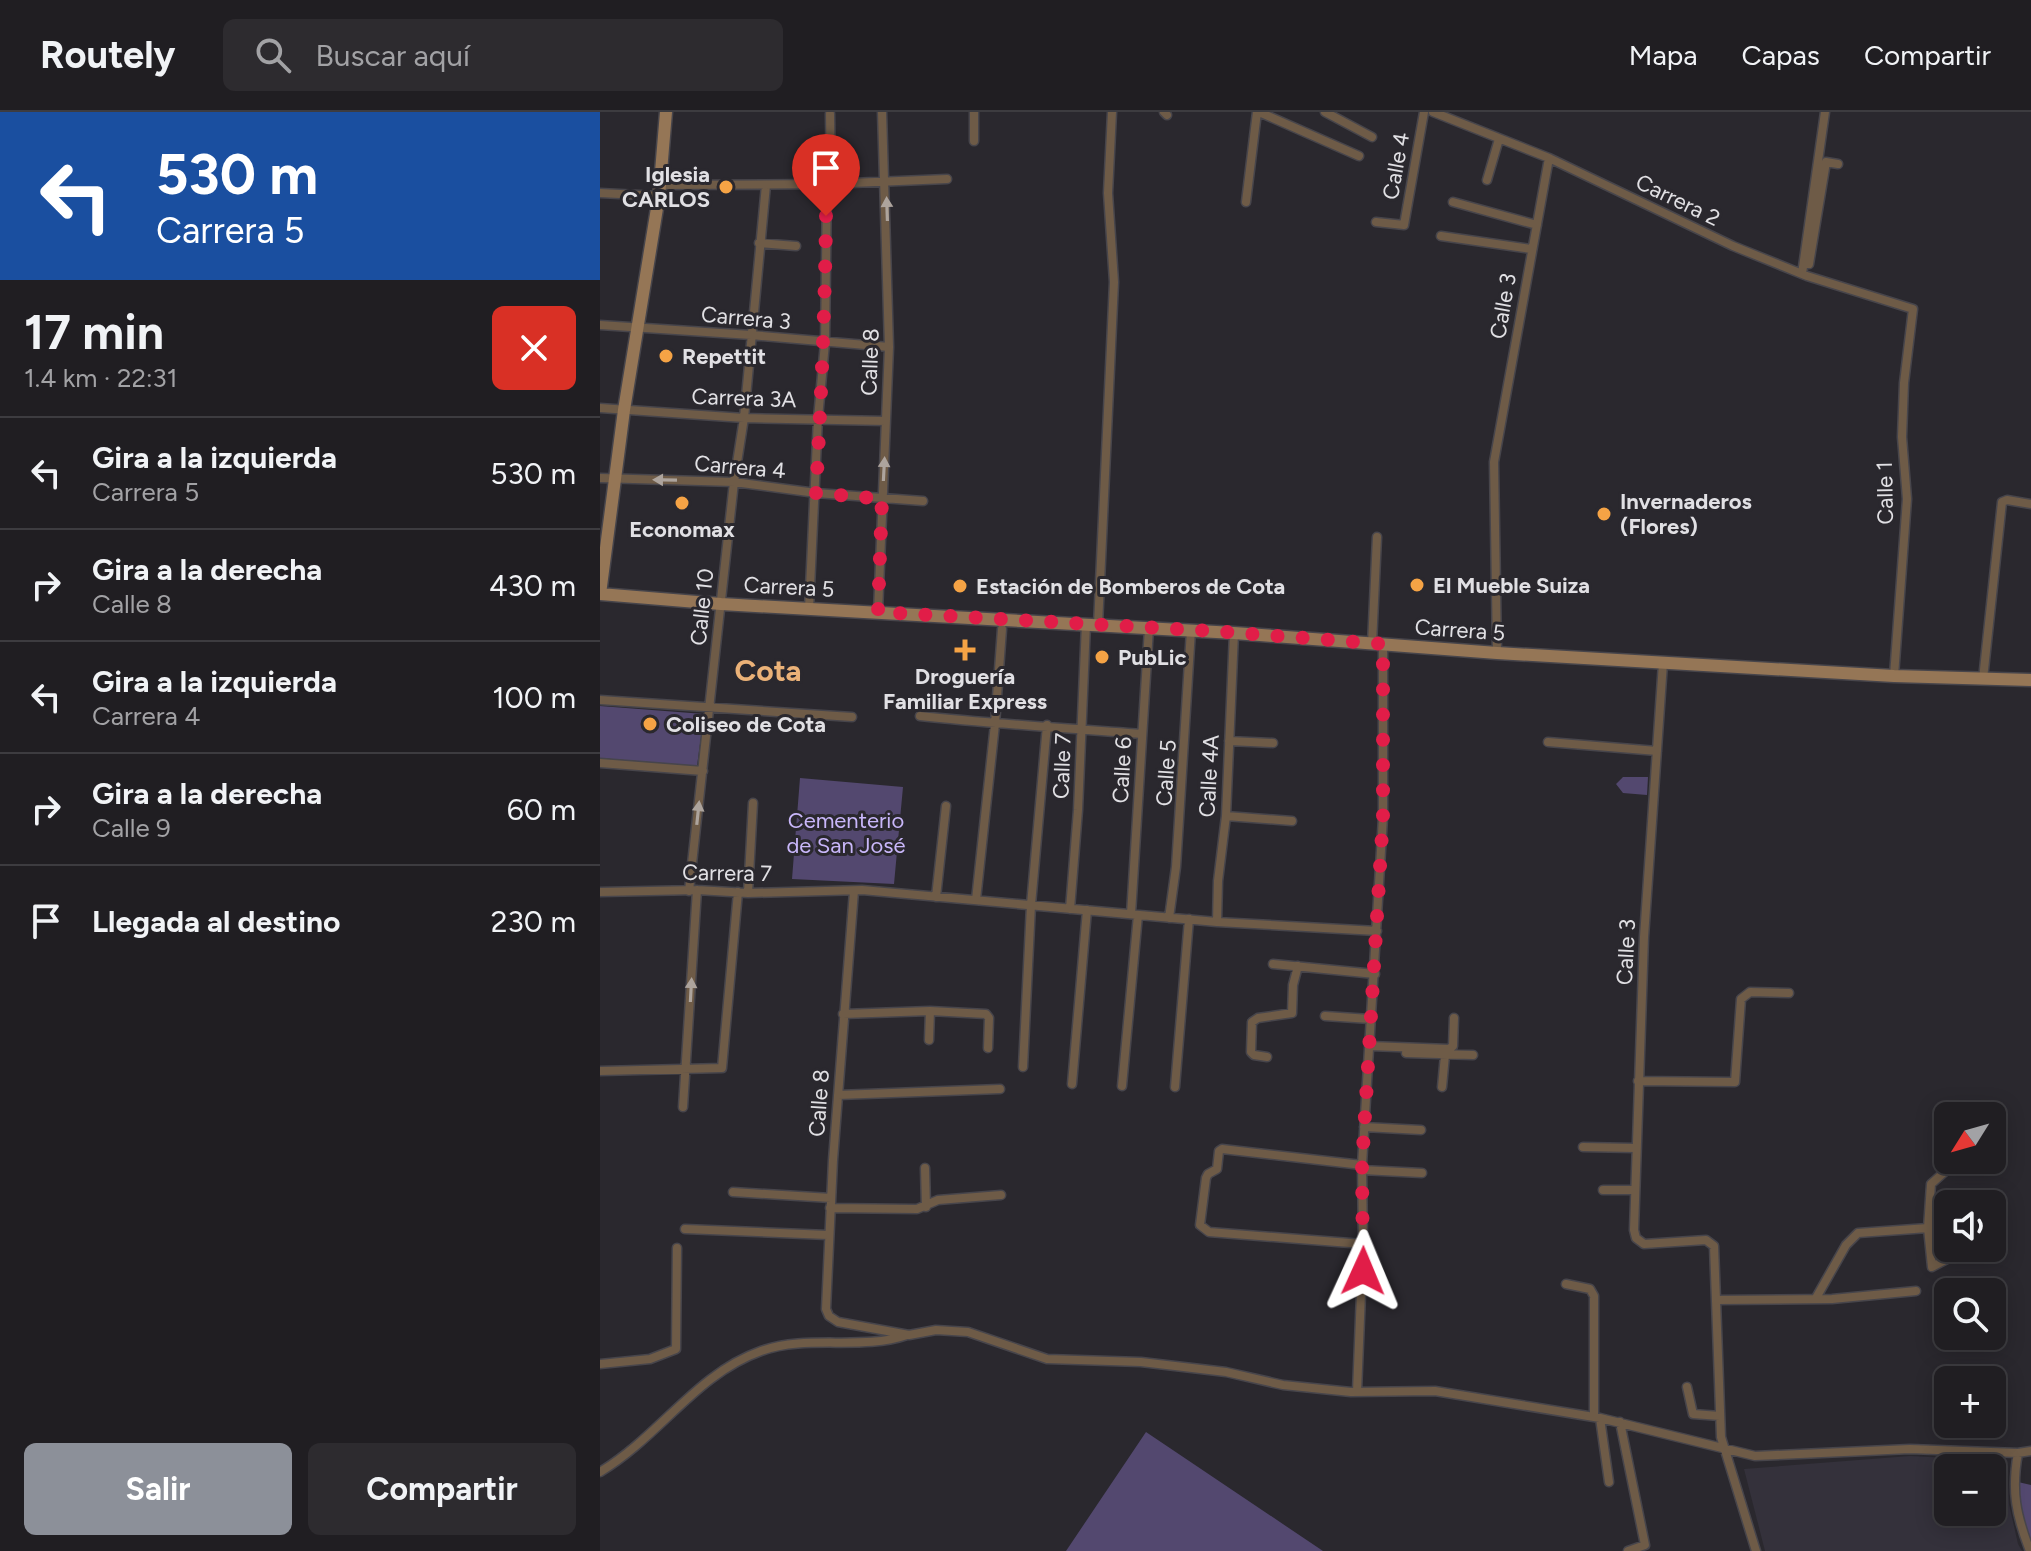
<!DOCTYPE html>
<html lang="es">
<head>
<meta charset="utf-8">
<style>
  :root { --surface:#201e22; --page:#2d2b2f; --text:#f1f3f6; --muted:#a2a2a5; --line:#3d3c40; --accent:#8c9099 }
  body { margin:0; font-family:Figtree,sans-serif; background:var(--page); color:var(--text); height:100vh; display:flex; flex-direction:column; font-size:30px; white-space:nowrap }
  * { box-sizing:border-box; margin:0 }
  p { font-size:26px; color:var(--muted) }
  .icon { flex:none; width:44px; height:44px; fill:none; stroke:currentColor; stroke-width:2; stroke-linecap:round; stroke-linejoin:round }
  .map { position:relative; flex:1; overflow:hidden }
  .panel { display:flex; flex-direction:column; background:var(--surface); width:600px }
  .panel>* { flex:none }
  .top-card { background:#1a4fa0; color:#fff; overflow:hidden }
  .needle { width:52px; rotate:233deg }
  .fabs { position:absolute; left:1334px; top:990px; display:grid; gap:16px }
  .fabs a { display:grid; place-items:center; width:72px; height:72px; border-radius:12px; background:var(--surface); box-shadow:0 4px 20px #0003,0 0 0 2px var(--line); font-size:40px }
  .pin { position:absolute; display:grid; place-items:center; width:68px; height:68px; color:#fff; margin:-82px -34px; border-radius:50% 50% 50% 0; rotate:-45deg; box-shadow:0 0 8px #0007 }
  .pin .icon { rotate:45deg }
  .me { position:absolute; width:88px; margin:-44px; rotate:1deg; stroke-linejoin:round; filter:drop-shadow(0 0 6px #0008) }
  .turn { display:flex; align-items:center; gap:28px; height:168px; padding:0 24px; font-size:36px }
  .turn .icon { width:104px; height:104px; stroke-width:2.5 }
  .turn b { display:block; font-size:56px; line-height:68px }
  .round { display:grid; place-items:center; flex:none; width:84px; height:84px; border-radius:12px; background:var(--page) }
  .headline { display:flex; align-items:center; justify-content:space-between; height:136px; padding:0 24px }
  h1 { font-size:48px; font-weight:700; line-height:60px }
  .action { display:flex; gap:16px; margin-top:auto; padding:16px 24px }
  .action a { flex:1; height:92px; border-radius:12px; background:var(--accent); color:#fff; font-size:32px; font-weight:700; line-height:92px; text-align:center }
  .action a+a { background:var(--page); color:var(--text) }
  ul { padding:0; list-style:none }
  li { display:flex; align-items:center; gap:24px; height:112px; padding:0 24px; border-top:2px solid var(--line) }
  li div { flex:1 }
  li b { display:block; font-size:30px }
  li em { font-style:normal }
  header { display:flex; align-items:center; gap:48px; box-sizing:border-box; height:112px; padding:0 40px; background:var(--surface); border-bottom:2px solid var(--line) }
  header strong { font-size:38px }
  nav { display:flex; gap:44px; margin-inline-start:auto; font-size:28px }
  .search { width:560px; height:72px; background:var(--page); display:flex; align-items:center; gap:20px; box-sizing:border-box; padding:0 28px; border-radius:12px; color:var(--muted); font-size:30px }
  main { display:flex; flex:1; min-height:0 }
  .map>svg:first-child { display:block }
  .built { fill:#34313b; fill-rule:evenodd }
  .green { fill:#53486f }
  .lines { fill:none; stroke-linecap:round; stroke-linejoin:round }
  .minor-casing { stroke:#47454b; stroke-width:11 }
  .secondary-casing { stroke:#47454b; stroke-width:15 }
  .minor { stroke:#6e5b47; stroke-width:8 }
  .secondary { stroke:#957656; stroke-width:12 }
  .oneway { fill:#ada49d }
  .route { stroke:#e11d48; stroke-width:14; stroke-dasharray:0 25.2 }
  .poi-dot { fill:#f5a345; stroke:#2a282e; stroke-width:3 }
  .labels { text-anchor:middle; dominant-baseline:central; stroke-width:6; stroke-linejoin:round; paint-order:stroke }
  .street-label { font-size:22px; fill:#e1e0e4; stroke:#2a282e }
  .poi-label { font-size:22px; font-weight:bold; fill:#e1e0e4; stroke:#2a282e; text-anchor:start }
  .park-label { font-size:22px; fill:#c9b7fa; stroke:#2a282e }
  .district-label { font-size:30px; font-weight:bold; fill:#ebb278; stroke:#2a282e }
</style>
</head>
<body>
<header>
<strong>Routely</strong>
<div class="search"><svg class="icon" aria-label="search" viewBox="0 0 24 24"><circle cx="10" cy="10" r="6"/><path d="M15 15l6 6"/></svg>Buscar aquí</div>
<nav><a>Mapa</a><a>Capas</a><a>Compartir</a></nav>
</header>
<main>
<section class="panel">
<div class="top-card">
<div class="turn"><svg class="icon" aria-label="left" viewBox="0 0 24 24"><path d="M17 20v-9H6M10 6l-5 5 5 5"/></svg><div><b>530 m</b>Carrera 5</div></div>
</div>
<div class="headline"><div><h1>17 min</h1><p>1.4 km · 22:31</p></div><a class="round" style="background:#d93025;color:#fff"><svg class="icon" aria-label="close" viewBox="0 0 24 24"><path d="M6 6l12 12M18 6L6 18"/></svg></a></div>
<ul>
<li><svg class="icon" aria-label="left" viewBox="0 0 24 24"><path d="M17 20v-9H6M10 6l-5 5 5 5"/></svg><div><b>Gira a la izquierda</b><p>Carrera 5</p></div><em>530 m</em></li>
<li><svg class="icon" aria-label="right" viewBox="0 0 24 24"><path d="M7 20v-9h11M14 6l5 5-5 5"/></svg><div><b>Gira a la derecha</b><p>Calle 8</p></div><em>430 m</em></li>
<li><svg class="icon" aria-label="left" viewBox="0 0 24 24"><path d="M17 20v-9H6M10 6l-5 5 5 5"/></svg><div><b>Gira a la izquierda</b><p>Carrera 4</p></div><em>100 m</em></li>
<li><svg class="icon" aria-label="right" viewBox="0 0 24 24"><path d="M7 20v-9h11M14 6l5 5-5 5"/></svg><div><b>Gira a la derecha</b><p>Calle 9</p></div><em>60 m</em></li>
<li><svg class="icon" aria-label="arrive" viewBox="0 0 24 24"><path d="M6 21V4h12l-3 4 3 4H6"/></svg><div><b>Llegada al destino</b></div><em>230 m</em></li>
</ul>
<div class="action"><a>Salir</a><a>Compartir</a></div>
</section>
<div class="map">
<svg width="1431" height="1439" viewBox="0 0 1431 1439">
  <rect width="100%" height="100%" fill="#2a282e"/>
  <path class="built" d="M 1310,1344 L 1407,1349 L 1409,1392 L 1418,1432 L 1422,1439 L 1165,1439 L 1144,1357 ZM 1348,1356 L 1392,1356 L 1392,1400 L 1348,1400 Z"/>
  <path class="green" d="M 0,594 L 104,602 L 97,654 L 0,646 Z
    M 1023,665 L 1048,665 L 1047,683 L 1023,681 L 1016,672 Z
    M 200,666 L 303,675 L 294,772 L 192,767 Z
    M 546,1320 L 723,1439 L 466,1439 Z
    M 1418,1370 L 1431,1373 L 1431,1430 L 1418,1400 Z"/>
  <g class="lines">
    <defs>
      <path id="minor" d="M 374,0 L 374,29
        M 564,0 L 567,3
        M 659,0 L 759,44
        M 725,0 L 772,25
        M 833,0 L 949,46 L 1133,134 L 1207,164 L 1313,197 L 1304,271 L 1302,325 L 1307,387 L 1294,564
        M 230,2 L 231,71
        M 887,68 L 899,27
        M 60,73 L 227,72 L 347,67
        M 0,81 L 59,84
        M 646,90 L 657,0
        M 853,90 L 937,113
        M 776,110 L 804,113 L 824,0
        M 841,124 L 931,137
        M 159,131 L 196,134
        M 1209,152 L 1226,50 L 1238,52
        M 1202,162 L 1225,0
        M 0,213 L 151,223 L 289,235
        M 0,296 L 144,306 L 286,309
        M 0,366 L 134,370 L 216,381 L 323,389
        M 209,497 L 218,306 L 225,231 L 227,72
        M 278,500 L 289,235 L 282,0
        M 498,513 L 514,170 L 508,81 L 512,0
        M 772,532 L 777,425
        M 897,541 L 894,350 L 949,46
        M 1063,551 L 1044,825 L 1034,1118 L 1036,1126 L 1044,1132 L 1106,1128 L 1114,1134 L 1121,1325 L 1156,1439
        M 1383,567 L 1402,390 L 1407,388 L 1431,392
        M 0,588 L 252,605
        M 320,604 C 394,612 468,616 542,622
        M 629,629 L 673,631
        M 948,630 L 1057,639
        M 0,651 L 103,659
        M 626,704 L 692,709
        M 89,779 L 134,370 L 144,306 L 166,73
        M 254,779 L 233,1048 L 226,1197 L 229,1204 L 238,1210 L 309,1223 L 336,1218 L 368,1220 L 447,1247 L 541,1250 L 626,1260 L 683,1273 L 751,1280 L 835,1279 L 1000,1306 L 1155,1344 L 1310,1337 L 1418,1341 L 1431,1339
        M 0,780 L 97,778 L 148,781 L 262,778 L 617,810 L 777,819
        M 148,781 L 153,691
        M 336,785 L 346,694
        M 376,788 L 395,612 L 402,517
        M 470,797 L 478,698 L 486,512
        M 531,802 L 549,516
        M 569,806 L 576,755 L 591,518
        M 617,810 L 618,769 L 626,704 L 634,521
        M 673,852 L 775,862
        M 243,902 L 330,899 L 386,902 L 389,906 L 388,936
        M 725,904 L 770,907
        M 329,928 L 330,899
        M 770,934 L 849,937 L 853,934 L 854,906
        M 806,941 L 873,943
        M 667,945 L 654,943 L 651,940 L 652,910 L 658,906 L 692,901 L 693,873 L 698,854
        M 423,955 L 431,793 L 447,613
        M 0,959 L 122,956 L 138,780
        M 1038,969 L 1135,970 L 1141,887 L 1150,880 L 1189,881
        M 472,972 L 487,798
        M 522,974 L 538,803
        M 575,975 L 589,807
        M 842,975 L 845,943
        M 238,983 L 400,977
        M 83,995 L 97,778
        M 764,1015 L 821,1018
        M 983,1035 L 1035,1036
        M 1358,1048 L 1331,1072 L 1328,1116 L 1332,1155 L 1368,1136
        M 762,1053 L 622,1037 L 619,1039 L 617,1057 L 608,1062 L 606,1066 L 600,1113 L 609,1120 L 763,1132
        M 325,1056 L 326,1095
        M 762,1058 L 822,1061
        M 1003,1078 L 1034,1078
        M 133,1080 L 231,1086
        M 230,1096 L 317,1097 L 338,1088 L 401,1083
        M 85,1117 L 228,1123
        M 966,1172 L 990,1177 L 994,1184 L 994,1305
        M 1216,1186 L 1246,1133 L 1258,1121 L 1328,1116
        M 1116,1188 L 1232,1187 L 1316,1179
        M 0,1252 L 50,1247 L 76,1237 L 77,1136
        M 1087,1275 L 1093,1302 L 1120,1304
        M 757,1280 L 763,1132 L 762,1053 L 783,705 L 783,532
        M 1000,1306 L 1009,1370
        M 1020,1310 L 1045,1433 L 1028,1439
        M 1418,1341 C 1411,1379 1416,1403 1430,1439
        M 0,1360 C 60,1324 96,1262 161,1239 C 208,1222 261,1239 307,1223"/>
      <path id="secondary" d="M 0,482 L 121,492 L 634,521 L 897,541 L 1294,564 L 1431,568
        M 0,482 L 24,298 L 59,84 L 66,0"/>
    </defs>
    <use href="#minor" class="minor-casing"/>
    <use href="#secondary" class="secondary-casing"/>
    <use href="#minor" class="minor"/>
    <use href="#secondary" class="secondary"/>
  </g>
  <defs><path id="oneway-solid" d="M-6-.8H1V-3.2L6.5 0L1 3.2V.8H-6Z" transform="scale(2)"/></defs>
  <g class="oneway">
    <use href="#oneway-solid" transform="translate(287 97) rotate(-92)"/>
    <use href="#oneway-solid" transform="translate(284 357) rotate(-87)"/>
    <use href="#oneway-solid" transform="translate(65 368) rotate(-179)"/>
    <use href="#oneway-solid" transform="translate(98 701) rotate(-84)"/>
    <use href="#oneway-solid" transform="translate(91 878) rotate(-87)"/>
  </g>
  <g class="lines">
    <path class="route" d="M 226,104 C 225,197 221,289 216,381 L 282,387 L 278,500 L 613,519 L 783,532 L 783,705 L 762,1053 L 763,1159"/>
  </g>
  <g class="poi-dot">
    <circle cx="126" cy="75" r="8"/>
    <circle cx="66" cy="244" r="8"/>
    <circle cx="82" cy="391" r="8"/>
    <circle cx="1004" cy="402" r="8"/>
    <circle cx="817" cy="473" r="8"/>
    <circle cx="360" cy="474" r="8"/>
    <path d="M361 526h8v8h8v8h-8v8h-8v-8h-8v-8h8z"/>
    <circle cx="502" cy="545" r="8"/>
    <circle cx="50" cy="612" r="8"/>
  </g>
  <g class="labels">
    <g class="street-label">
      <text transform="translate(796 54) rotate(-80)">Calle 4</text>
      <text transform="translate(1078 88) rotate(26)">Carrera 2</text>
      <text transform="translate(903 194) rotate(-80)">Calle 3</text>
      <text transform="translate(146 206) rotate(5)">Carrera 3</text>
      <text transform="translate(270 250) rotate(-88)">Calle 8</text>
      <text transform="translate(144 286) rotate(2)">Carrera 3A</text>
      <text transform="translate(140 355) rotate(5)">Carrera 4</text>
      <text transform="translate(1285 381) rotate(-91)">Calle 1</text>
      <text transform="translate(189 475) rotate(3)">Carrera 5</text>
      <text transform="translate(102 495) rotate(-84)">Calle 10</text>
      <text transform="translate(860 518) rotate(4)">Carrera 5</text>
      <text transform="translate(462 654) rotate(-88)">Calle 7</text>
      <text transform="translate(522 658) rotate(-87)">Calle 6</text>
      <text transform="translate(566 661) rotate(-86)">Calle 5</text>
      <text transform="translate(609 664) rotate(-87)">Calle 4A</text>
      <text transform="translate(127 761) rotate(1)">Carrera 7</text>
      <text transform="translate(1026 840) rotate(-87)">Calle 3</text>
      <text transform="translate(219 991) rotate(-86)">Calle 8</text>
    </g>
    <g class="poi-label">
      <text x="110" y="62" text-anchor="end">Iglesia<tspan x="110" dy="25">CARLOS</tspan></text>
      <text x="82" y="244">Repettit</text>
      <text x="1020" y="389">Invernaderos<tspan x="1020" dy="25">(Flores)</tspan></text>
      <text x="82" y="417" text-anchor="middle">Economax</text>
      <text x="833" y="473">El Mueble Suiza</text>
      <text x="376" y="474">Estación de Bomberos de Cota</text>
      <text x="518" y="545">PubLic</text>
      <text x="365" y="564" text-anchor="middle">Droguería<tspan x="365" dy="25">Familiar Express</tspan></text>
      <text x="66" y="612">Coliseo de Cota</text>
    </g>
    <g class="park-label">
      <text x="246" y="708">Cementerio<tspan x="246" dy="25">de San José</tspan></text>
    </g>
    <g class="district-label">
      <text x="168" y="558">Cota</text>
    </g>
  </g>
</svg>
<div class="fabs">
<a><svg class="needle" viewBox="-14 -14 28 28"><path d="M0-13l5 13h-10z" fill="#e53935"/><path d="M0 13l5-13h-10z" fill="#a2a2a5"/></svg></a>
<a><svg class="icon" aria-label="sound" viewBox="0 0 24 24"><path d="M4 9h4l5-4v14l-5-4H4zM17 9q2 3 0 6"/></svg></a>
<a><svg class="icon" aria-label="search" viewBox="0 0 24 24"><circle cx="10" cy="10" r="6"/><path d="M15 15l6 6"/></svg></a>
<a>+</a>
<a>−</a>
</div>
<div class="pin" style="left:226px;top:104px;background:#d93025"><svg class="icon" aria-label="arrive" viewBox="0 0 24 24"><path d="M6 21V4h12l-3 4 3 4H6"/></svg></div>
<svg class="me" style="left:763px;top:1159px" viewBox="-20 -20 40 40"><path d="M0-17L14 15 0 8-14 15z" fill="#e11d48" stroke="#fff" stroke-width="4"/></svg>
</div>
</main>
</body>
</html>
